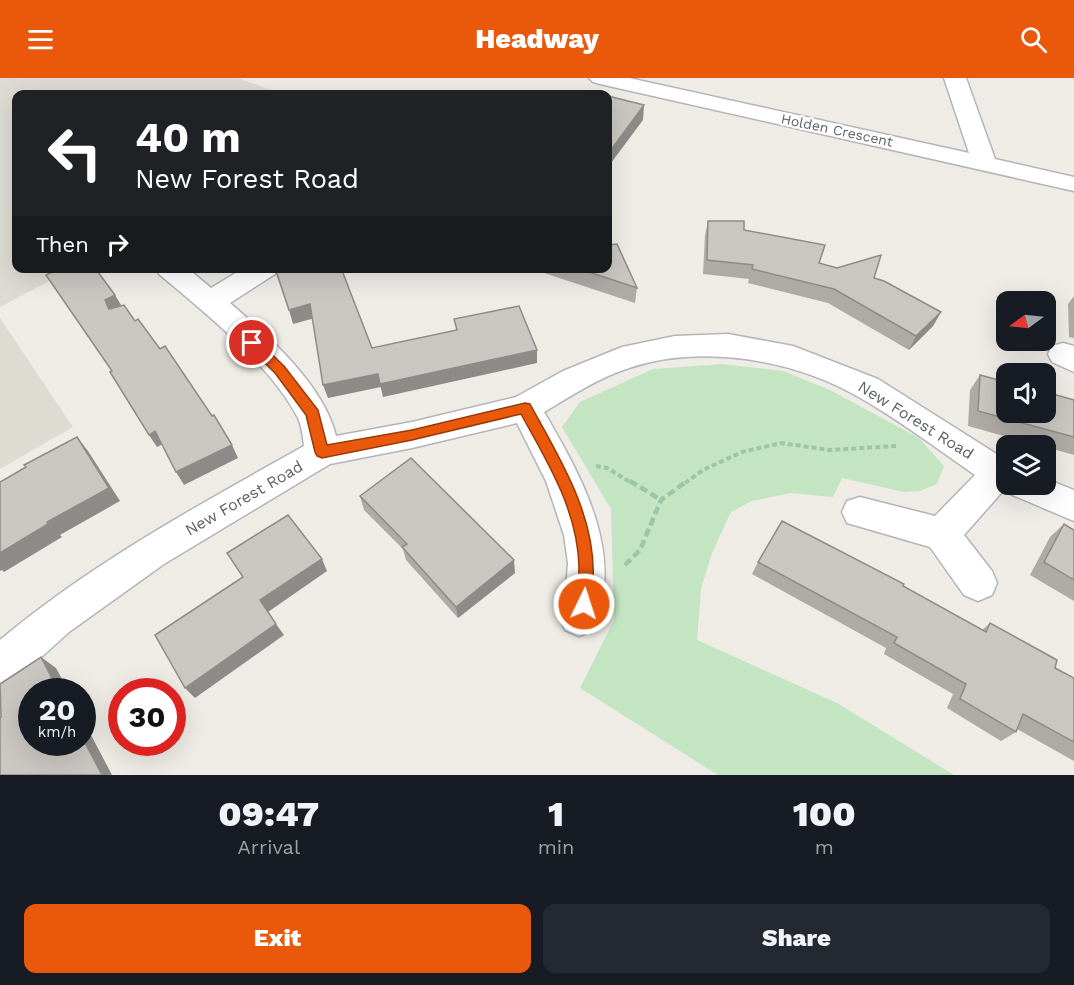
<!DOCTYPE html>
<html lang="en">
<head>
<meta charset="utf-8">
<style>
  :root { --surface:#171b24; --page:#242831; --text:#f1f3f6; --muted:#9ea1a6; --accent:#ea580c }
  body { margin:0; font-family:"Work Sans",sans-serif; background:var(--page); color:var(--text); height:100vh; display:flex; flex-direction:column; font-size:22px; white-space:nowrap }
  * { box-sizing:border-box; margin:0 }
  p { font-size:20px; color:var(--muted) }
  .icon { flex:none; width:33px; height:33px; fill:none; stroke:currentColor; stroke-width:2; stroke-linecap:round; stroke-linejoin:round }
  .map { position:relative; height:697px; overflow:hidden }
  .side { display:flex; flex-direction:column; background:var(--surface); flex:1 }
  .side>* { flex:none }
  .hud { position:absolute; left:12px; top:12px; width:600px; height:183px; border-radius:12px; box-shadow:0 6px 24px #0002; background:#202124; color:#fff; overflow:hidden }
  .needle { width:39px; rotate:255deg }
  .controls { position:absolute; left:996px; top:213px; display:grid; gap:12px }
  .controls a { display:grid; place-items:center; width:60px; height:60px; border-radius:12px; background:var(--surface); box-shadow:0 6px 24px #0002; font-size:30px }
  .speed { position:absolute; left:18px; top:600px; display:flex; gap:12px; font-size:30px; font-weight:700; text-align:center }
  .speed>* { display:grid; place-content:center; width:78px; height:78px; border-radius:50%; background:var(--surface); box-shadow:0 6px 24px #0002; line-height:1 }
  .speed small { font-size:15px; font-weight:400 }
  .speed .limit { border:9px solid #d22; background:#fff; color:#111 }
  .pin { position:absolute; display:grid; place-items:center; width:51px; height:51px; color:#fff; margin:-26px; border:3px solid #fff; border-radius:50%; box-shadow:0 2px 6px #0007 }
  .me { position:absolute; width:66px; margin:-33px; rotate:4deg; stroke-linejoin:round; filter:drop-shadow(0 0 4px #0008) }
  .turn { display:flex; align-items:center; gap:21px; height:126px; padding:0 24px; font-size:27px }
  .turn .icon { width:78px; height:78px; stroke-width:2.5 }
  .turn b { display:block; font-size:42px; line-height:51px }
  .then { display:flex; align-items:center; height:57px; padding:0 24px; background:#0003; gap:12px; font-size:22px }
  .eta { display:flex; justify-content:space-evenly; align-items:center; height:102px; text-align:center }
  .eta b { font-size:36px; font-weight:800; line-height:42px }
  .button { display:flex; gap:12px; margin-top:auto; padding:12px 24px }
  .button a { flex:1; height:69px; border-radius:12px; background:var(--accent); color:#fff; font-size:24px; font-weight:800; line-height:69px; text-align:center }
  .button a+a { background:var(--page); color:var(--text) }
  header { display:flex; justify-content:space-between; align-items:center; height:78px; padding:0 24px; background:var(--accent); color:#fff; font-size:27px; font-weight:800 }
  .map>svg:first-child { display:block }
  .education { fill:#dedbd3 }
  .green { fill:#c4e5c2 }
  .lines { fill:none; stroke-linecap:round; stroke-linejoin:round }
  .minor-casing { stroke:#b2b5b9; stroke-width:3 }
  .path-far1 { stroke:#9cc6a6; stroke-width:4; stroke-dasharray:5 3; stroke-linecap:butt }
  .path { stroke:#9cc6a6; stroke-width:4.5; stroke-dasharray:8 4; stroke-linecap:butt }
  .minor { fill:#fff; fill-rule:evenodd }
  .wall { fill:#aeaba7 }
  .shaded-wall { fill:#8d8b88 }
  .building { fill:#cac7c2; stroke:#8d8b88; stroke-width:1.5 }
  .route { fill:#ea580c; stroke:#983908; stroke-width:1.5 }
  .labels { text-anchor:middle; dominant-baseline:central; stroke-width:4.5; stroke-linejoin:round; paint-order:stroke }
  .far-street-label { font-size:14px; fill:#5d6165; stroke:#fff }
  .street-label { font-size:16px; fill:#5d6165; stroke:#fff }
</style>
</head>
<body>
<header><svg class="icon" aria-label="menu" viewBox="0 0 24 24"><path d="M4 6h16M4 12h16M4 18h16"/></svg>Headway<svg class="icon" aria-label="search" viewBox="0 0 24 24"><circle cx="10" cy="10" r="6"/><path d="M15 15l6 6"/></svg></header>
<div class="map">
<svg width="1074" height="697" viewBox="0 0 1074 697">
  <rect width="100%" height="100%" fill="#eeece5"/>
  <path class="education" d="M 0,0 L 238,0 L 282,16 L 16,16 L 16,190 L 72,191 L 0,229 Z
    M 0,240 L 73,349 L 0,391 Z"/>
  <path class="green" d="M 723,286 L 783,293 L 830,312 L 919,360 L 944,388 L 937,406 L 920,413 L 904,414 L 842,400 L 833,419 L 791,415 L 752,423 L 731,434 L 712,475 L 701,511 L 697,562 L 837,625 L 954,697 L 718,697 L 580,610 L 614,542 L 611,431 L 562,349 L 580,324 L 653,291 Z"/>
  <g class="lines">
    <defs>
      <path id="minor" d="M 589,0 L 629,0 L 969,75 L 944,0 L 966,0 L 995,81 L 1074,99 L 1074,113 L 600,6 L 593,4 Z
        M 156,190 L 187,190 L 211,210 L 244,190 L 278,190 L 275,196 L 230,225 C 268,258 324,307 336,358 L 412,344 L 516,319 L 563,293 L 622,269 L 675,258 L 728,256 L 793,268 L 878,301 L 1006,382 L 1006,406 L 1046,406 L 1046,401 L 1074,412 L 1074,443 L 1003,413 L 964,457 L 992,493 L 997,505 L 992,517 L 978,523 L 964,517 L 930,469 L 847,445 L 842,434 L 847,423 L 860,419 L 935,438 L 975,397 C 936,370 898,341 857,318 C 791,281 701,266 629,290 C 598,300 571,318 544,334 C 582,399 626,477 593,552 L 579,558 L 565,552 L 559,539 L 566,512 L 568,485 L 564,457 L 546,403 L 517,345 L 412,370 L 330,386 L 164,486 L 69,554 L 15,603 L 0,609 L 0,562 C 93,484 199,427 304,368 C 303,359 302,349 298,340 C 271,287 205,235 159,196 Z
        M 1063,265 L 1074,268 L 1074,294 L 1052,284 L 1048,276 L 1052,268 Z"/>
    </defs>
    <use href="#minor" class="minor-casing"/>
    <path class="path-far1" d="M 596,388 L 607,390 L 632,405
      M 685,405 L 703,392 L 742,374 L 781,365 L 830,372 L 896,368"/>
    <path class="path" d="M 630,403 L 661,422
      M 625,487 L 640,472 L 661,422 L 687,403"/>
    <use href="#minor" class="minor"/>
  </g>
  <path class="wall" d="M 708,143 L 744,152 L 819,185 L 874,200 L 941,234 L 933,248 L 909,272 L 828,225 L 748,205 L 749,201 L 703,196 L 705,157 Z
    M 535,190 L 608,190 L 637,210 L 635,225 L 535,192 Z
    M 1074,218 L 1074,260 L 1069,259 L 1068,226 Z
    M 980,297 L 1074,322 L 1074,377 L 1046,369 L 1046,368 L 1040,368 L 968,348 L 970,312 Z
    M 360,418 L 515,495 L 458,540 L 406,482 L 403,471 L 364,432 Z
    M 1064,446 L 1074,452 L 1074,523 L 1030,497 L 1050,459 Z
    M 758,484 L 903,508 L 982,552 L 990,545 L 1055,590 L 1074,600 L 1074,683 L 1017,651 L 1016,654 L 1001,663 L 947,630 L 953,616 L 884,576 L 886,570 L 752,496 Z"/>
  <path class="shaded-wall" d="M 644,27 L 643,42 L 608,89 L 608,76 Z
    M 115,217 L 123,230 L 109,231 L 105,222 Z
    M 310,226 L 315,240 L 293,246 L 289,232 Z
    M 941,234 L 933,248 L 909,272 L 916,258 Z
    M 537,272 L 537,285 L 383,319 L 380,306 Z
    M 378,296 L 381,309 L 328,320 L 323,307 Z
    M 155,353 L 163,366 L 157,369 L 149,357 Z
    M 77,359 L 88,373 L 120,423 L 60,457 L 62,459 L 4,494 L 2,492 L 0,493 L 0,475 Z
    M 232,367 L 238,380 L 184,407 L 176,394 Z
    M 322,481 L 327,493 L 268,534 L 260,522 Z
    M 514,482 L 515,495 L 458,540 L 456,529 Z
    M 276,546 L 284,557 L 195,620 L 185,610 Z
    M 41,579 L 56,590 L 69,614 L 59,614 Z
    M 82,640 L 112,697 L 102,697 L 82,659 Z"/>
  <path class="building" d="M 608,18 L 644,27 L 608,76 Z
    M 708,143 L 744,143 L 744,152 L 825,167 L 819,185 L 837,190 L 881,177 L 874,200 L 884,203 L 941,234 L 916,258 L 834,211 L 752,191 L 753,187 L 707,182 Z
    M 617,166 L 637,210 L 577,190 L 608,190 L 608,167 Z
    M 61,190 L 95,190 L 115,217 L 105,222 L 109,231 L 124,227 L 135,243 L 138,241 L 160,271 L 165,268 L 212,338 L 214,337 L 232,367 L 176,394 L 155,353 L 149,357 L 110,294 L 112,293 L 46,197 Z
    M 275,190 L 341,190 L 372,270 L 457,252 L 454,241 L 519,228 L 537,272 L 380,306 L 378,296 L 323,307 L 310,226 L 289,232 Z
    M 980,297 L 1006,304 L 1006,334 L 1046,334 L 1046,314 L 1074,322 L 1074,359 L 978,333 Z
    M 77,359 L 109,410 L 47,444 L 48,446 L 0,475 L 0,404 L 26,389 L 24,387 Z
    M 411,380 L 514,482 L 456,529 L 402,469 L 407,466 L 360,418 Z
    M 288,437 L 322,481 L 260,522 L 276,546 L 185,610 L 155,557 L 243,499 L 227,475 Z
    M 782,443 L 904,506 L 903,508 L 986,554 L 990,545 L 1057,582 L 1055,590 L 1074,600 L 1074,664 L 1023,636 L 1016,654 L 960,621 L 966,606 L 894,565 L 897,559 L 758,484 Z
    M 1064,446 L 1074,452 L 1074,502 L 1044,484 Z
    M 41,579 L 59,614 L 32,614 L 32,664 L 82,664 L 82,659 L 102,697 L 0,697 L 0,639 L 1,639 L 0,606 Z"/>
  <path class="route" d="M 252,260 L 256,261 L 284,288 L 318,332 L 327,367 L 412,352 L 525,325 L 530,326 C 560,381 597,439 593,504 C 593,513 593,523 590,532 L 584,534 L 578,532 L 576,526 C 577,514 579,502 579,489 C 578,433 547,383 521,336 L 412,362 L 322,380 L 317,378 L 315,374 L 306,337 L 275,295 L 247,268 L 246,265 Z"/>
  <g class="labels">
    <g class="far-street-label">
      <text transform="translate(837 52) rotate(12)">Holden Crescent</text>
    </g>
    <g class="street-label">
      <text transform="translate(916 342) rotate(32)">New Forest Road</text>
      <text transform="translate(244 420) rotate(-30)">New Forest Road</text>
    </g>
  </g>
</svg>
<div class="controls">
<a><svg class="needle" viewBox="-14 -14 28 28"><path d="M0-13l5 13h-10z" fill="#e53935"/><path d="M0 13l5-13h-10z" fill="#9ea1a6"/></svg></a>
<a><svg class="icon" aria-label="sound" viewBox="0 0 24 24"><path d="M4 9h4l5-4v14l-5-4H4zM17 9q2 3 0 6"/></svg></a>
<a><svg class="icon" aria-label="layers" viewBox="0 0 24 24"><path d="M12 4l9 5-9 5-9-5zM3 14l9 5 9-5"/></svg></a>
</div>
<div class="speed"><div>20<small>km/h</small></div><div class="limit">30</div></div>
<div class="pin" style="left:252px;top:265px;background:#d93025"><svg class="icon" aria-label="arrive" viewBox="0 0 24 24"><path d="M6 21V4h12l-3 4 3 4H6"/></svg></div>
<svg class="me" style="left:584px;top:526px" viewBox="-20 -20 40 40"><circle r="17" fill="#ea580c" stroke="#fff" stroke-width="3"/><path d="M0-11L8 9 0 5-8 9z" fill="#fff"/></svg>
<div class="hud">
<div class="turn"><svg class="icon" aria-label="left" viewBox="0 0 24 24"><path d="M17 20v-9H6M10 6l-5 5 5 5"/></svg><div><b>40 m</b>New Forest Road</div></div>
<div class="then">Then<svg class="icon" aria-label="right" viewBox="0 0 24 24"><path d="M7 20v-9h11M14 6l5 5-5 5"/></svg></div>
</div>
</div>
<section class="side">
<div class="eta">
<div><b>09:47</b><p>Arrival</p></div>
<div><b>1</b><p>min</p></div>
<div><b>100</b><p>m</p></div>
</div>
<div class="button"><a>Exit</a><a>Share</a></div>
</section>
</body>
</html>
